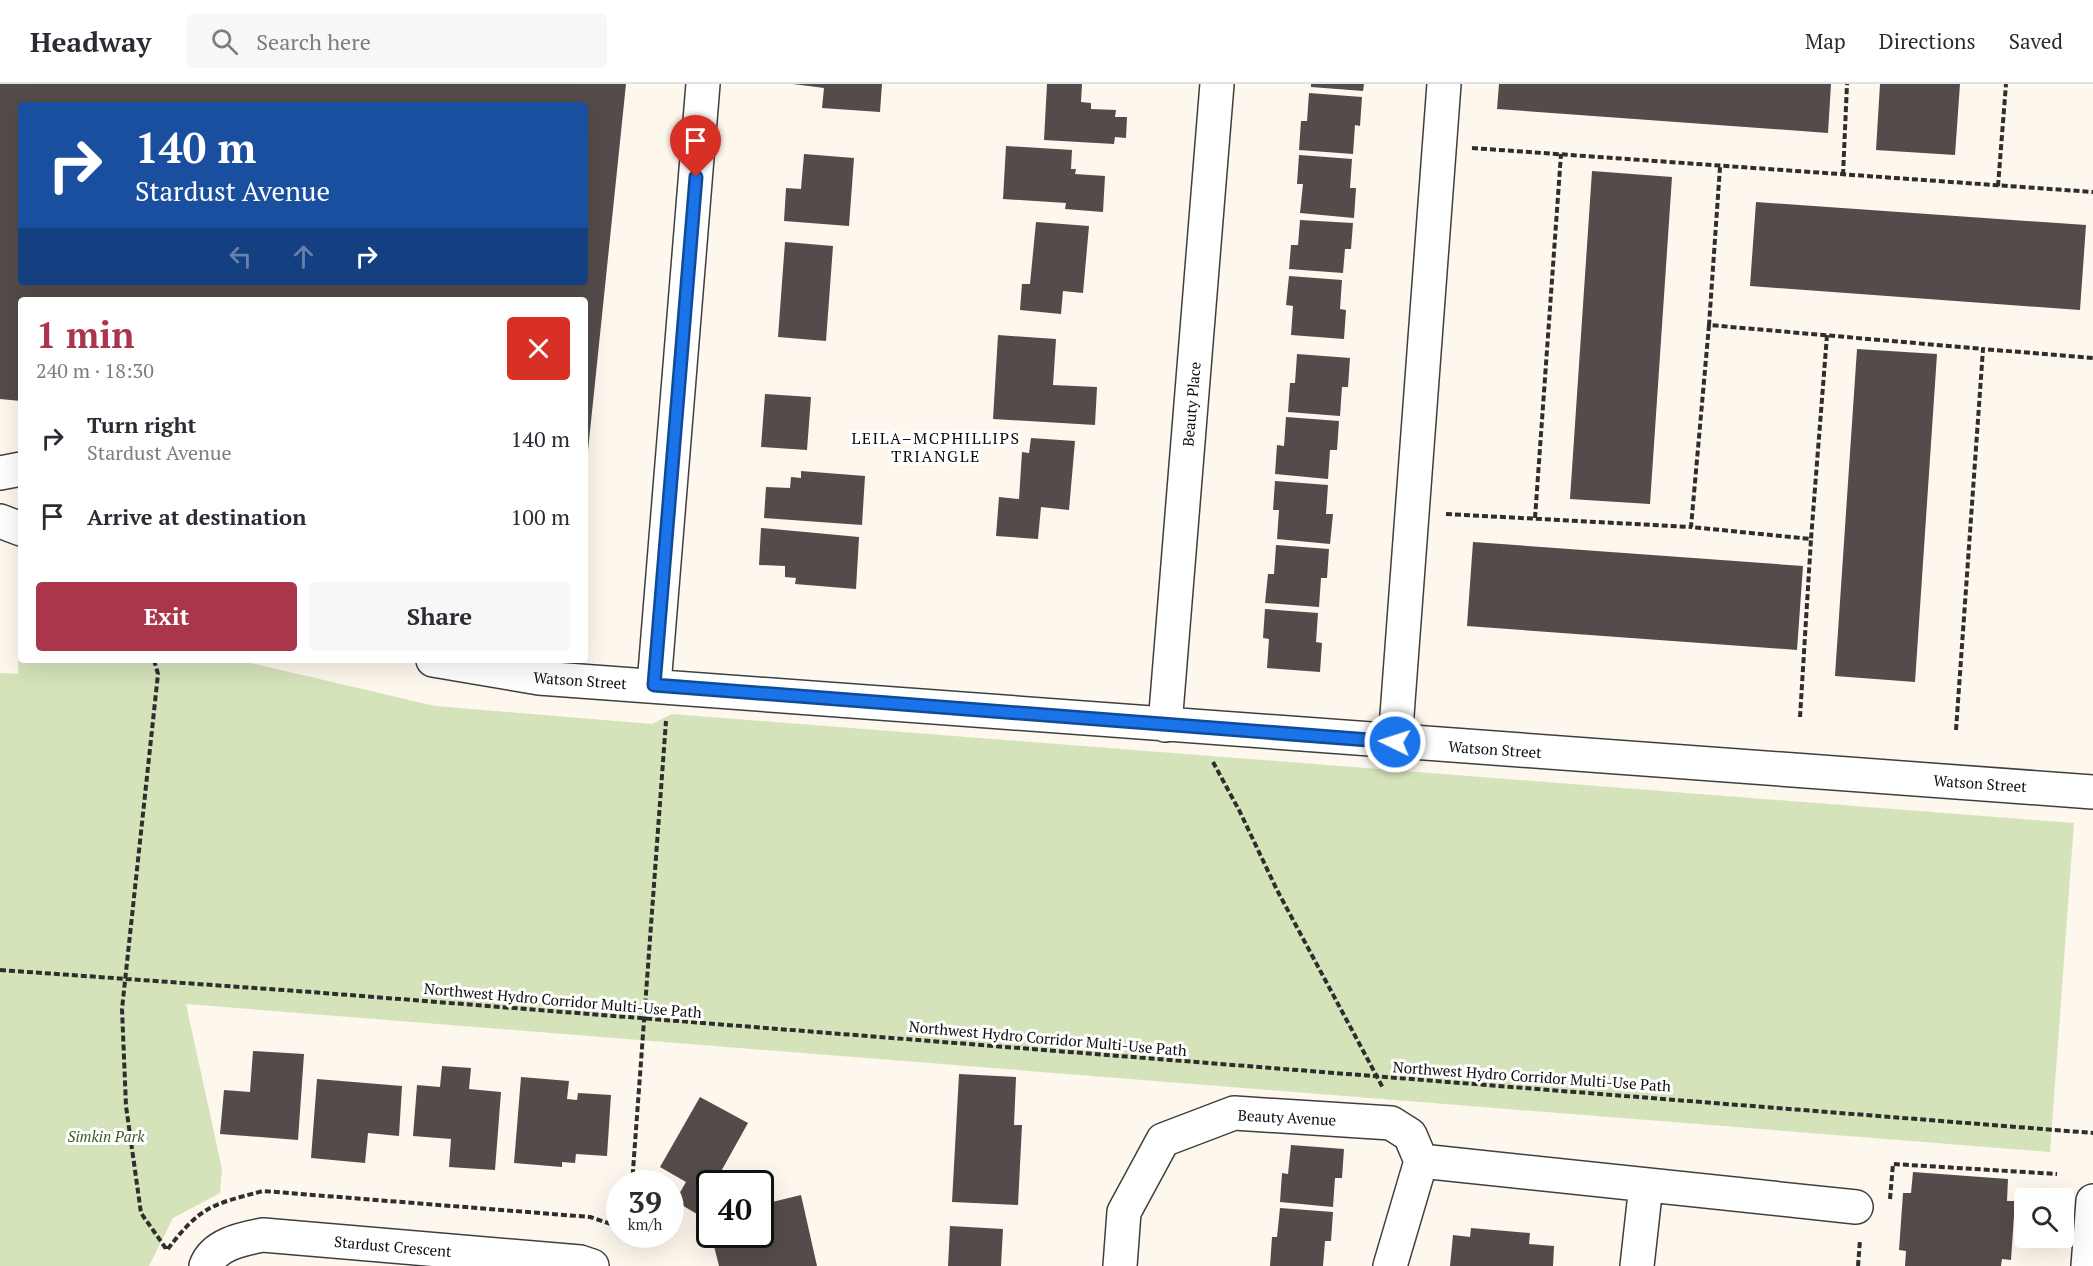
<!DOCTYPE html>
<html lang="en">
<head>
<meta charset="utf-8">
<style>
  :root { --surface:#fff; --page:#f7f7f7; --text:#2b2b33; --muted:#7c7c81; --line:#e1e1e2; --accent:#aa364b }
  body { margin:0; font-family:"PT Serif",serif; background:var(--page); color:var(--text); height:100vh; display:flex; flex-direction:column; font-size:22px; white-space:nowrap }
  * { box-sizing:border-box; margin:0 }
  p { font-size:20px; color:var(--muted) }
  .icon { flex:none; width:33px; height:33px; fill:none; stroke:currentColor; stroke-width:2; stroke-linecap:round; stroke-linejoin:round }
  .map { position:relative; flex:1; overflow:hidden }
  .details { position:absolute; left:18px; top:213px; width:570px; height:366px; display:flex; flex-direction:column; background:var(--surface); border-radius:6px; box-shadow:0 6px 24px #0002 }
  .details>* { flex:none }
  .guide { position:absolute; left:18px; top:18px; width:570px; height:183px; border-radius:6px; box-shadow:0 6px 24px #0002; background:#1a4fa0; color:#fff; overflow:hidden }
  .tools { position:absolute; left:2014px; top:1104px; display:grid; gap:12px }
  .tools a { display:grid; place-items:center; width:60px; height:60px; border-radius:6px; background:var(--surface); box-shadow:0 6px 24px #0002; font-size:30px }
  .speed { position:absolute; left:606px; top:1086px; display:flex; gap:12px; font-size:30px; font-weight:700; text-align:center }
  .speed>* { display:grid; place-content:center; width:78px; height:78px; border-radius:50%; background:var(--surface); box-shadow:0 6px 24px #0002; line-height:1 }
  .speed small { font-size:15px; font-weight:400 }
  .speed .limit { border:3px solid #111; border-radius:9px; background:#fff; color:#111 }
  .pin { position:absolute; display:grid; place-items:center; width:51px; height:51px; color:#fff; margin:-62px -26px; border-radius:50% 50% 50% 0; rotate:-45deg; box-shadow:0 0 6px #0007 }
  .pin .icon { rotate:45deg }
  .me { position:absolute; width:66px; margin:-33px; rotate:274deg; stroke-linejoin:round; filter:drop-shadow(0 0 4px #0008) }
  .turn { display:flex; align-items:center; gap:21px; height:126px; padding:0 18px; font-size:27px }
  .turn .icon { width:78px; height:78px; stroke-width:2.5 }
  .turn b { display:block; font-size:42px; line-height:51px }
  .lanes { display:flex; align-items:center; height:57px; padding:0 18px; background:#0003; justify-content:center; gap:30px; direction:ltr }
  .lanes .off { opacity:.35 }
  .round { display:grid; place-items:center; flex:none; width:63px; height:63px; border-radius:6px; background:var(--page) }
  .overview { display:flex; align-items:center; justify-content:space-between; height:102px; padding:0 18px }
  h1 { font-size:36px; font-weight:700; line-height:45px; color:var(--accent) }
  .button { display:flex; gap:12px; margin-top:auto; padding:12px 18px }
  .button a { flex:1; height:69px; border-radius:6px; background:var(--accent); color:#fff; font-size:24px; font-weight:700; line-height:69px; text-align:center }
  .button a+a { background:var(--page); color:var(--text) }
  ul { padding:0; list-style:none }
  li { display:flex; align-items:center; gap:18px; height:78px; padding:0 18px }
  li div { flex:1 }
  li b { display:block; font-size:22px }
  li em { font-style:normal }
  header { display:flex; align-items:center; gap:36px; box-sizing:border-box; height:84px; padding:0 30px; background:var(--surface); border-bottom:2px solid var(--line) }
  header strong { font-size:28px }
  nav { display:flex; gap:33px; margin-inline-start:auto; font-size:21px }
  .search { width:420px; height:54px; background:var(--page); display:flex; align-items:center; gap:15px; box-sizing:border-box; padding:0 21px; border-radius:6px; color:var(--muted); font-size:22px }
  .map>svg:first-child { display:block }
  .green { fill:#d5e3bb }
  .building { fill:#534c4a; fill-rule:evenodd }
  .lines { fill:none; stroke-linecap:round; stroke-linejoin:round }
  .minor-casing { stroke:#3f3f3f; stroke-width:36 }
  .path { stroke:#2e2e2e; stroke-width:4; stroke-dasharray:6 3; stroke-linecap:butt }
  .minor { stroke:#fff; stroke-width:33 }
  .route-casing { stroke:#114b97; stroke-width:15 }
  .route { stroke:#1a73e8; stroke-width:10 }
  .labels { text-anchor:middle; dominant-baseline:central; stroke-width:6; stroke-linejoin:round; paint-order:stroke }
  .street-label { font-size:15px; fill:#0c0c0c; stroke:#fff }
  .park-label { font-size:15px; font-style:italic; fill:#375b25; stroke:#fff }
  .neighbourhood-label { font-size:16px; letter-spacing:1.5px; fill:#0c0c0c; stroke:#fff }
</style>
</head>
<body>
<header>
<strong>Headway</strong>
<div class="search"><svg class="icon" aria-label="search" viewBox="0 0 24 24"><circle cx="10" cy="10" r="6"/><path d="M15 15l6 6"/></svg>Search here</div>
<nav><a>Map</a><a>Directions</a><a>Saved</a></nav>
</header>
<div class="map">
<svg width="2093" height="1182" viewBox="0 0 2093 1182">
  <rect width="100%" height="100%" fill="#fdf7ed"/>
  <path class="green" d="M 21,517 L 21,576 L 238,576 L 435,622 L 652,640 L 672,630 L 2074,739 L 2050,1068 L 186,920 L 222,1085 L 220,1109 L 173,1134 L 149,1182 L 0,1182 L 0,589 L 18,590 Z"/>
  <path class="building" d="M 0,0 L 626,0 L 587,376 L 585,216 L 21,216 L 21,317 L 0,315 ZM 21,21 L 585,21 L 585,198 L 21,198 Z
    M 793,0 L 882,0 L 880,28 L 822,24 L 824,4 Z
    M 1047,0 L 1082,0 L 1081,18 L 1091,19 L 1091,25 L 1116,26 L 1115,33 L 1127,33 L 1126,54 L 1115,53 L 1114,60 L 1044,56 Z
    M 1311,0 L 1364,0 L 1363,7 L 1311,3 Z
    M 1499,0 L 1831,0 L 1828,49 L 1497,25 Z
    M 1880,0 L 1960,0 L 1955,71 L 1876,66 Z
    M 1309,9 L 1362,13 L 1360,42 L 1355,41 L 1353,70 L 1299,66 L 1301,37 L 1307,37 Z
    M 1006,62 L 1072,66 L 1071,85 L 1076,85 L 1075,90 L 1105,92 L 1103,128 L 1065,125 L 1066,119 L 1003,115 Z
    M 804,70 L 854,74 L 849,142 L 784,137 L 786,104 L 801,105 Z
    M 1299,71 L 1352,75 L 1350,104 L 1356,104 L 1354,134 L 1300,129 L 1303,100 L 1297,100 Z
    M 1592,87 L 1672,93 L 1650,420 L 1570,415 Z
    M 1756,118 L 2086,141 L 2080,226 L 1750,202 Z
    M 1300,136 L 1353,139 L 1351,165 L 1345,165 L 1343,189 L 1289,185 L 1291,161 L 1298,161 Z
    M 1036,138 L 1089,142 L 1083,209 L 1063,207 L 1061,230 L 1020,226 L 1022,200 L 1030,200 Z
    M 785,158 L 833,162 L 826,257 L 778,253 Z
    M 1289,192 L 1342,196 L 1340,225 L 1346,226 L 1344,255 L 1291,251 L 1293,222 L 1286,221 Z
    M 998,251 L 1056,255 L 1053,301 L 1097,303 L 1095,341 L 993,335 Z
    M 1857,265 L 1937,270 L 1915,598 L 1835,592 Z
    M 1297,270 L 1350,274 L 1348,303 L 1342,303 L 1340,332 L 1288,328 L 1290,299 L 1295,299 Z
    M 765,310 L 811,313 L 807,366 L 761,363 Z
    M 1286,333 L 1339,337 L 1337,366 L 1330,366 L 1328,395 L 1275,390 L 1277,361 L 1284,362 Z
    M 1031,354 L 1075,357 L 1069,426 L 1041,423 L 1038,455 L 996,452 L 999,413 L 1019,415 L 1022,368 L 1029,369 Z
    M 801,387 L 865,392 L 862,441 L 764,434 L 766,403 L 790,404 L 791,393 L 801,394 Z
    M 1275,397 L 1328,401 L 1326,430 L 1333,430 L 1330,460 L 1277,455 L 1279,426 L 1273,426 Z
    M 761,444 L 859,453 L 856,505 L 795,500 L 796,494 L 785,493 L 785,482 L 759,481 Z
    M 1473,458 L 1803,482 L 1797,566 L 1467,542 Z
    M 1276,461 L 1329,465 L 1327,494 L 1321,494 L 1319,523 L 1265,519 L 1268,490 L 1274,490 Z
    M 1265,525 L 1318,529 L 1316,558 L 1322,559 L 1320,588 L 1267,584 L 1269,555 L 1263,554 Z
    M 253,967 L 304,970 L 298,1056 L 220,1050 L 224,1006 L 250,1008 Z
    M 442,982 L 471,984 L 469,1005 L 501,1008 L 495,1086 L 449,1083 L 451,1055 L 413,1052 L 417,1001 L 440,1003 Z
    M 959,990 L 1016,993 L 1014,1041 L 1022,1041 L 1018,1121 L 952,1118 Z
    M 521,993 L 569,997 L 567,1015 L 577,1016 L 578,1009 L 611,1011 L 607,1072 L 576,1070 L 575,1079 L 562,1078 L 562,1083 L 514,1079 Z
    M 317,995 L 402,1002 L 399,1052 L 368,1049 L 365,1079 L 311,1074 Z
    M 700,1013 L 748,1039 L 714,1100 L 710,1100 L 710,1118 L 702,1133 L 675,1117 L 686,1098 L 660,1083 Z
    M 1291,1061 L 1344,1065 L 1342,1094 L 1335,1094 L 1333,1123 L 1280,1118 L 1282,1089 L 1288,1090 Z
    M 1913,1088 L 2008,1095 L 2007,1117 L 2015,1117 L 2011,1176 L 2002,1175 L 2001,1182 L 1905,1182 L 1906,1167 L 1899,1166 L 1903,1109 L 1911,1109 Z
    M 801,1111 L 817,1182 L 719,1182 L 714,1162 L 750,1154 L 750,1150 L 760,1150 L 760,1121 Z
    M 1280,1124 L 1333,1128 L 1331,1157 L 1325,1157 L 1323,1182 L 1270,1182 L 1272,1153 L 1277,1153 Z
    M 950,1142 L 1003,1145 L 1001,1182 L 948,1182 Z
    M 1471,1144 L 1530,1149 L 1529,1160 L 1554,1162 L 1553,1182 L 1450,1182 L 1453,1151 L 1470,1153 Z"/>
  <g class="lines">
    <defs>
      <path id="minor" d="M 0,389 L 21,385
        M 0,437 L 21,445
        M 433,576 L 539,594 L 2093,708
        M 654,601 L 703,0
        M 1165,641 L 1217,0
        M 1395,658 L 1444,0
        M 1421,1077 L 1856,1123
        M 206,1182 C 214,1160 243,1155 263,1151 L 580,1178 L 592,1182
        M 1120,1182 L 1124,1128 L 1163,1056 L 1234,1029 L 1391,1039 L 1410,1051 L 1421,1077 L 1390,1182
        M 1637,1182 L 1646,1101
        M 2088,1182 L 2093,1117"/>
    </defs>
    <use href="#minor" class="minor-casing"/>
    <path class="path" d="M 1472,64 L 2093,108
      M 1720,83 L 1709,241 L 1983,265
      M 1843,91 L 1847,0
      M 1998,102 L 2006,0
      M 1709,241 L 1691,443 L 1811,455 L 1827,251
      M 1446,430 L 1691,443
      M 1535,434 L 1561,70
      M 154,576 L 158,590 L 122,925 L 126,1022 L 141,1129 L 167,1166 C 201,1122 210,1121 263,1107 L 590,1133 L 620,1143
      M 1800,633 L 1811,455
      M 1956,646 L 1983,265 L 2093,274
      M 1213,678 L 1240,728 L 1277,806 L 1383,1004
      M 0,886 L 311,908 L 2093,1049
      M 632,1100 L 666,637
      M 1890,1115 L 1893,1080 L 2057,1090
      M 1858,1182 L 1860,1156"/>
    <use href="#minor" class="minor"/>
  </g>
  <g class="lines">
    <defs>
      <path id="route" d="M 696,93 L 654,601 L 1395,658"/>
    </defs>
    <use href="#route" class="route-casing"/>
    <use href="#route" class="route"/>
  </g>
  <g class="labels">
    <g class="street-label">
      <text transform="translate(1191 320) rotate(-85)">Beauty Place</text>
      <text transform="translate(580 596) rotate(4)">Watson Street</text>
      <text transform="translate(1495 665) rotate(4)">Watson Street</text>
      <text transform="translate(1980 699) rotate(4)">Watson Street</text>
      <text transform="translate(563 916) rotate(5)">Northwest Hydro Corridor Multi-Use Path</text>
      <text transform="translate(1048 954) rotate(5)">Northwest Hydro Corridor Multi-Use Path</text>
      <text transform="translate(1532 992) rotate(4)">Northwest Hydro Corridor Multi-Use Path</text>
      <text transform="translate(1287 1033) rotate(3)">Beauty Avenue</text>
      <text transform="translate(393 1162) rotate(5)">Stardust Crescent</text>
    </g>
    <g class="park-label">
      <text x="106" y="1052">Simkin Park</text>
    </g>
    <g class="neighbourhood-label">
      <text x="936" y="354">LEILA–MCPHILLIPS<tspan x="936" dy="18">TRIANGLE</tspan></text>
    </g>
  </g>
</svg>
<div class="tools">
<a><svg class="icon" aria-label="search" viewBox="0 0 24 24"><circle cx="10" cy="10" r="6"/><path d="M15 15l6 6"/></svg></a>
</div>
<div class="speed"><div>39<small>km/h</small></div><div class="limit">40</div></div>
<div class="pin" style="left:696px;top:93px;background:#d93025"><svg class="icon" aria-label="arrive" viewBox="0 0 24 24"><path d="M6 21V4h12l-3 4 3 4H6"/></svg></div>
<svg class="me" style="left:1395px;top:658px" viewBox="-20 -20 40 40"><circle r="17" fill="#1a73e8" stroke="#fff" stroke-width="3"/><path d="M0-11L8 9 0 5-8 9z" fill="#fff"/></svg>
<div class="guide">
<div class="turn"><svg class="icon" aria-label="right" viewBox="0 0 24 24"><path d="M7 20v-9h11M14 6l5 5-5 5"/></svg><div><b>140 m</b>Stardust Avenue</div></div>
<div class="lanes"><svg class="icon off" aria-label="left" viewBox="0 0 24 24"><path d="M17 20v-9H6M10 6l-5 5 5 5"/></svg><svg class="icon off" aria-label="ahead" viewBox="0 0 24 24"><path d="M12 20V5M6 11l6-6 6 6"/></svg><svg class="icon" aria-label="right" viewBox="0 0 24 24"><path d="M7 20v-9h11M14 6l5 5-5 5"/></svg></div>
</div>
<section class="details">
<div class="overview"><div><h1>1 min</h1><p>240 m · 18:30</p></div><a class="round" style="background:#d93025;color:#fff"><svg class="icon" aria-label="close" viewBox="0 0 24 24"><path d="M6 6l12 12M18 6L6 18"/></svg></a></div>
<ul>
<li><svg class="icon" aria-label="right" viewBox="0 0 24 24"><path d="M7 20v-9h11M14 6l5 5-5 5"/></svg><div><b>Turn right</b><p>Stardust Avenue</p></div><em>140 m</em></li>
<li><svg class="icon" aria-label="arrive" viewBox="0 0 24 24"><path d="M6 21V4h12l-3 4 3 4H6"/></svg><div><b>Arrive at destination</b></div><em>100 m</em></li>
</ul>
<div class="button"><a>Exit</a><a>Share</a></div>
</section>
</div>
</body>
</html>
